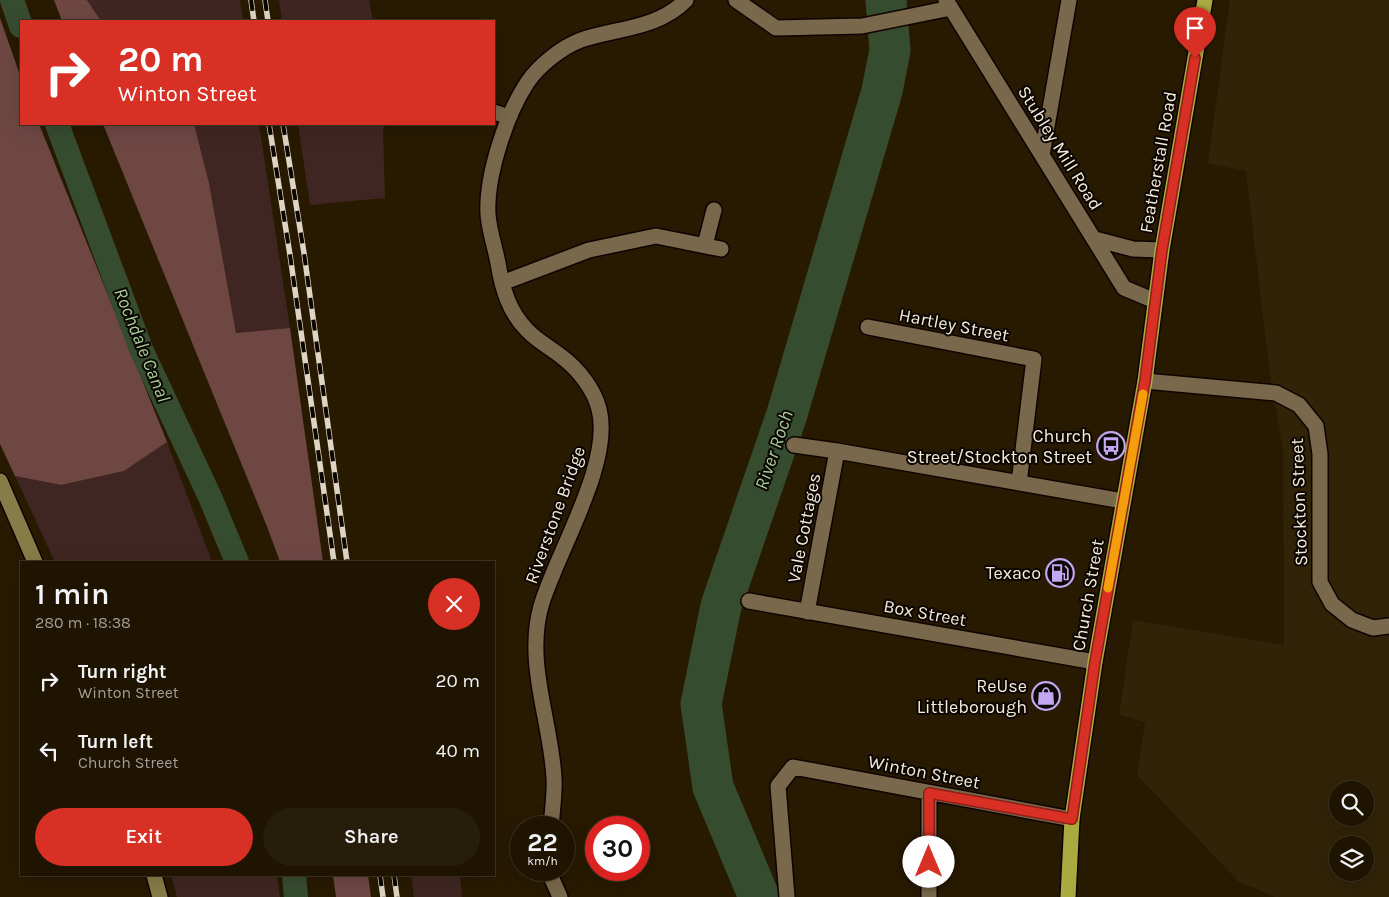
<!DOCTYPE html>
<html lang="en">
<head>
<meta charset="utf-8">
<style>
  :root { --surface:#1e1400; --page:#261d0a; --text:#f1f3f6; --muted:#a19e99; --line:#3c3322; --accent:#d93025 }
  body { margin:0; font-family:Karla,sans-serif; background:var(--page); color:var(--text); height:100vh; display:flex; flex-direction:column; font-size:19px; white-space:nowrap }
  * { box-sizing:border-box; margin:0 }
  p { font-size:16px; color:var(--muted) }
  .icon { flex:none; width:28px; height:28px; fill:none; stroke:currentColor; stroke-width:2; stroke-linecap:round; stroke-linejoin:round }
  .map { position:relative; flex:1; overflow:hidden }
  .side { position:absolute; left:20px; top:561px; width:475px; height:315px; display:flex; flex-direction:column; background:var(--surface); border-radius:0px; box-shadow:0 5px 20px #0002,0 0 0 1px var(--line) }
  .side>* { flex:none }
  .top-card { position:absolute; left:20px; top:20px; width:475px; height:105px; border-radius:0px; box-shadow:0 5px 20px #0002,0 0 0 1px var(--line); background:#d93025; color:#fff; overflow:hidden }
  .buttons { position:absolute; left:1329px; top:781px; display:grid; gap:10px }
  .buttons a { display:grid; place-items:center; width:45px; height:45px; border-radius:50%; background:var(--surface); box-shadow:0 5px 20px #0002,0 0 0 1px var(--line); font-size:25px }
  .speed { position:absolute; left:510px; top:816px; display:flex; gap:10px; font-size:25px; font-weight:700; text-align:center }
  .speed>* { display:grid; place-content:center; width:65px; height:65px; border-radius:50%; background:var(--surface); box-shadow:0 5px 20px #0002,0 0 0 1px var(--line); line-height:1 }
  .speed small { font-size:12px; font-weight:400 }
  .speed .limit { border:8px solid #d22; background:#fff; color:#111 }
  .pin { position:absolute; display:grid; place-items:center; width:42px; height:42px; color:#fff; margin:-51px -21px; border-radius:50% 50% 50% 0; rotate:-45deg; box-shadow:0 0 5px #0007 }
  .pin .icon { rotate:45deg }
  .me { position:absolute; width:55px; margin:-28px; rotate:0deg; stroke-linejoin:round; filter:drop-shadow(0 0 4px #0008) }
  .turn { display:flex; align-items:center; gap:18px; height:105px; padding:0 15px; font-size:22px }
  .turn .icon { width:65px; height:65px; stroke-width:2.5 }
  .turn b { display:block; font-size:35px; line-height:42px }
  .round { display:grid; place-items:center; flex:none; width:52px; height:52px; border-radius:26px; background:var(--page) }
  .headline { display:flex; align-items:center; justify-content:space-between; height:85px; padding:0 15px }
  h1 { font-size:30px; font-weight:600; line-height:38px }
  .primary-button { display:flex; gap:10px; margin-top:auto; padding:10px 15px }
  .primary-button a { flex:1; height:58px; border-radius:30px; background:var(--accent); color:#fff; font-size:20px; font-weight:600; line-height:58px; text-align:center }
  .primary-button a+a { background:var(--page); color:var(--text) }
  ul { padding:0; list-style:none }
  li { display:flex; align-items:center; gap:15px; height:70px; padding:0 15px }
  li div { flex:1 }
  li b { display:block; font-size:19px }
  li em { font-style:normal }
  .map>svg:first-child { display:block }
  .built { fill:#312308; fill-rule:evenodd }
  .green { fill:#402623 }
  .forest { fill:#6e4743 }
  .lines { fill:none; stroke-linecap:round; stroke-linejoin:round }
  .canal { stroke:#364c2f; stroke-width:24 }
  .river { stroke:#364c2f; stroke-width:41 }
  .street-casing { stroke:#100400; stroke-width:18 }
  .secondary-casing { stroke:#100400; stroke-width:18 }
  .highway-casing { stroke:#100400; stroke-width:18 }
  .street { stroke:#79684b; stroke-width:15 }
  .secondary { stroke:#877c48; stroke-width:15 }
  .highway { stroke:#a9ab41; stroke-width:15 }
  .rail-casing { stroke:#dfd5c4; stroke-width:5.5 }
  .rail { stroke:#0b0600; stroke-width:4; stroke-dasharray:11; stroke-linecap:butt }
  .route-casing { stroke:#8d1f18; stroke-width:12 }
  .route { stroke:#d93025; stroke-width:9 }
  .slow { stroke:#f59e0b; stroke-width:9 }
  .labels { text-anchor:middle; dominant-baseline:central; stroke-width:4; stroke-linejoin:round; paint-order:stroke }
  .street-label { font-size:18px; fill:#f5ecdc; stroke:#0b0600 }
  .poi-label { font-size:18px; fill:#f5ecdc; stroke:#0b0600; text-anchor:end }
  .water-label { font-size:19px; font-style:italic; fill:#a6ce99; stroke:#0b0600 }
</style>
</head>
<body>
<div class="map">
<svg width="1389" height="897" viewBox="0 0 1389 897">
  <rect width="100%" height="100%" fill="#281a00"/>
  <path class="built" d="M 1230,0 L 1389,0 L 1389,897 L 1275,897 L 1239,882 L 1137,775 L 1145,722 L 1119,715 L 1133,620 L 1284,645 L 1283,450 L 1269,368 L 1246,171 L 1208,163 ZM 1338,790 L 1365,790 L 1365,818 L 1338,818 ZM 1338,845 L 1365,845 L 1365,872 L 1338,872 Z"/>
  <path class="green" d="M 87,0 L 240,0 L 243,21 L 101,21 Z
    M 279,0 L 369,0 L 373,21 L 282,21 Z
    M 194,124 L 259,124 L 290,328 L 236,333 L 209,183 Z
    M 298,124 L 385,124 L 383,131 L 385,198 L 310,205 Z
    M 167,442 L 212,562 L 55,562 L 15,476 L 61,485 L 124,471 Z
    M 171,875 L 277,875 L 280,897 L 177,897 Z
    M 411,875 L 460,875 L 462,897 L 414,897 Z"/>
  <path class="forest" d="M 54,0 L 87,0 L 101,21 L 62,21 Z
    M 0,18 L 21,78 L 21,124 L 39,124 L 167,442 L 124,471 L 61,485 L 15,476 L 0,444 Z
    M 103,124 L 194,124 L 209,183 L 236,333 L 290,328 L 323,562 L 280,562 L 268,529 Z
    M 333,875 L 368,875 L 371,897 L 336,897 Z"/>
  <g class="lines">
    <path class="canal" d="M 12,0 L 21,26
      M 57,124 L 141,349 L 210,497 L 237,562
      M 294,875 L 296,897"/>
    <path class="river" d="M 759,897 L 713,787 L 701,704 L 721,606 L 787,414 L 882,91 L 890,50 L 886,0"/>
    <defs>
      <path id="street" d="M 736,0 L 776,28 L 862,26 L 951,8
        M 946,0 L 1124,288 L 1155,301
        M 494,112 L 509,117
        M 1042,155 L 1069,0
        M 1095,239 L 1133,249 L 1162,250
        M 705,245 L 714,210
        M 502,283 L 589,250 L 656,236 L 721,249
        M 868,327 L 1034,359 L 1019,483
        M 1145,381 L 1276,393 L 1299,405 L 1316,426 L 1320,454 L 1320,582 L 1332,604 L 1352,620 L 1373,628 L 1389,626
        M 794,445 L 837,451 L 1123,501
        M 749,601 L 1095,662
        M 807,612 L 837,451
        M 551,828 C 552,811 555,794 554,778 C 551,721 525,663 541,606 C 557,552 613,463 599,409 C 594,389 578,369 562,357 C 551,348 537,341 527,330 C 509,312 502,288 498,263 C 495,247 489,230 488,214 C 486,176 506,115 527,83 C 538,66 562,47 581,40 C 616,28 658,29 686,0
        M 548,870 L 560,897
        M 787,897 L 778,786 L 793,767 L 1072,819
        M 929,897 L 929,793"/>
      <path id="secondary" d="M 0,481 L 35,562
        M 154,875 L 160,897"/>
      <path id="highway" d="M 1068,897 L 1072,819 L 1095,662 L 1145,381 L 1162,250 L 1205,0"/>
    </defs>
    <use href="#street" class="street-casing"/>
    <use href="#secondary" class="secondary-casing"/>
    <use href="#highway" class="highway-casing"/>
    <use href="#street" class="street"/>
    <use href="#secondary" class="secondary"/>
    <use href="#highway" class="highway"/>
    <defs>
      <path id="rail" d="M 251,0 L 254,21
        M 265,0 L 268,21
        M 269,124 L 290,255 L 334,562
        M 283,124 L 304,253 L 347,562
        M 380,875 L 383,897
        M 394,875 L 397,897"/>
    </defs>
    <use href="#rail" class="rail-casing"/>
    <use href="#rail" class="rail"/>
  </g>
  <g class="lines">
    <defs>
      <path id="route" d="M 929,862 L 929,793 L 1072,819 L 1095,662 L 1145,381 L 1162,250 L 1195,58"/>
    </defs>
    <use href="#route" class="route-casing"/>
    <use href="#route" class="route"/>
    <path class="slow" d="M 1108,588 L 1143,394"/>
  </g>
  <defs>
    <symbol id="bus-ring" viewBox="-11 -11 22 22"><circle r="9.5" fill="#0b0600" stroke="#c2a7f2" stroke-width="1.5"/><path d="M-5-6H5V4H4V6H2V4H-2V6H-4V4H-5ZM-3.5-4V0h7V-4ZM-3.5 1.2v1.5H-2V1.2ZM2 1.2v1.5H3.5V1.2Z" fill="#c2a7f2"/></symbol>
    <symbol id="fuel-ring" viewBox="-11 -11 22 22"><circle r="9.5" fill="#0b0600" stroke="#c2a7f2" stroke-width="1.5"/><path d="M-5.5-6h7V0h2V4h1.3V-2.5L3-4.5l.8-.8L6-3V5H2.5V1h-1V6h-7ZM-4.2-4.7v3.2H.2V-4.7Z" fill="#c2a7f2"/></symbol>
    <symbol id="shop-ring" viewBox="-11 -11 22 22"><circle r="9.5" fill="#0b0600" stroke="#c2a7f2" stroke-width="1.5"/><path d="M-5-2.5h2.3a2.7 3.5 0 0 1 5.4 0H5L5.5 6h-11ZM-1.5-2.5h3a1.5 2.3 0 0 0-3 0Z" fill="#c2a7f2"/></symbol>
  </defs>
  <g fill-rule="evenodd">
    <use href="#bus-ring" x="1095" y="430" width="32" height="32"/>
    <use href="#fuel-ring" x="1044" y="557" width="32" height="32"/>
    <use href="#shop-ring" x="1030" y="680" width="32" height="32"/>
  </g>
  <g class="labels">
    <g class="street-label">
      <text transform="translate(1060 148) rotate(58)">Stubley Mill Road</text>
      <text transform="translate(1158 162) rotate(-80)">Featherstall Road</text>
      <text transform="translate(954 325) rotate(11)">Hartley Street</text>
      <text transform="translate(1299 502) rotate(-92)">Stockton Street</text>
      <text transform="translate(555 515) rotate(-70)">Riverstone Bridge</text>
      <text transform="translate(804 528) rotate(-79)">Vale Cottages</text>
      <text transform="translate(1088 595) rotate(-80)">Church Street</text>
      <text transform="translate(925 613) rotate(10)">Box Street</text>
      <text transform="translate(924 772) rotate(11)">Winton Street</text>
    </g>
    <g class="poi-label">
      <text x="1092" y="436">Church<tspan x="1092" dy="21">Street/Stockton Street</tspan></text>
      <text x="1041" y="573">Texaco</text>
      <text x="1027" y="686">ReUse<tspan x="1027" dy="21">Littleborough</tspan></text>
    </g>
    <g class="water-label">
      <text transform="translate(142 345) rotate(68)">Rochdale Canal</text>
      <text transform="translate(774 450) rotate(-71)">River Roch</text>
    </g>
  </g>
</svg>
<div class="buttons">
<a><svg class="icon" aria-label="search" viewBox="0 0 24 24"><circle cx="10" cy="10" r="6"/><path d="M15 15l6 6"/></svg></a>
<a><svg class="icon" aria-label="layers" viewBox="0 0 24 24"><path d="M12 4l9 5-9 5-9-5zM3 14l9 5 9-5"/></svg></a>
</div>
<div class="speed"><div>22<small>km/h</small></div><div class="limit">30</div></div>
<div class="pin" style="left:1195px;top:58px;background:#d93025"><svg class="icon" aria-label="arrive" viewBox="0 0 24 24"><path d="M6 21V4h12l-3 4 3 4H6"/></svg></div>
<svg class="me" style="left:929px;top:862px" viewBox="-20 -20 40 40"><circle r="19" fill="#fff"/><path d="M0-13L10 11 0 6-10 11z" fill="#d93025"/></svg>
<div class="top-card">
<div class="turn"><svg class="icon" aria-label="right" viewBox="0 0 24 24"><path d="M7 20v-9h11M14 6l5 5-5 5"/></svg><div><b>20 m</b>Winton Street</div></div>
</div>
<section class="side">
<div class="headline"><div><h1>1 min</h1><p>280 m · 18:38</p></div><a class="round" style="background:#d93025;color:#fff"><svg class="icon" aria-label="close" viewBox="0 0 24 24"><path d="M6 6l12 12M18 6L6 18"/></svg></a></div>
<ul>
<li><svg class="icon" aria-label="right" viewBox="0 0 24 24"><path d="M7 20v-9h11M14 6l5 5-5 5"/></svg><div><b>Turn right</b><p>Winton Street</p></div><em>20 m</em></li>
<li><svg class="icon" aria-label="left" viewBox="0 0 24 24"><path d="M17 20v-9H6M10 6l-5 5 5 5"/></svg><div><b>Turn left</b><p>Church Street</p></div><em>40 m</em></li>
</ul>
<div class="primary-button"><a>Exit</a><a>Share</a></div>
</section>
</div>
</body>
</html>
